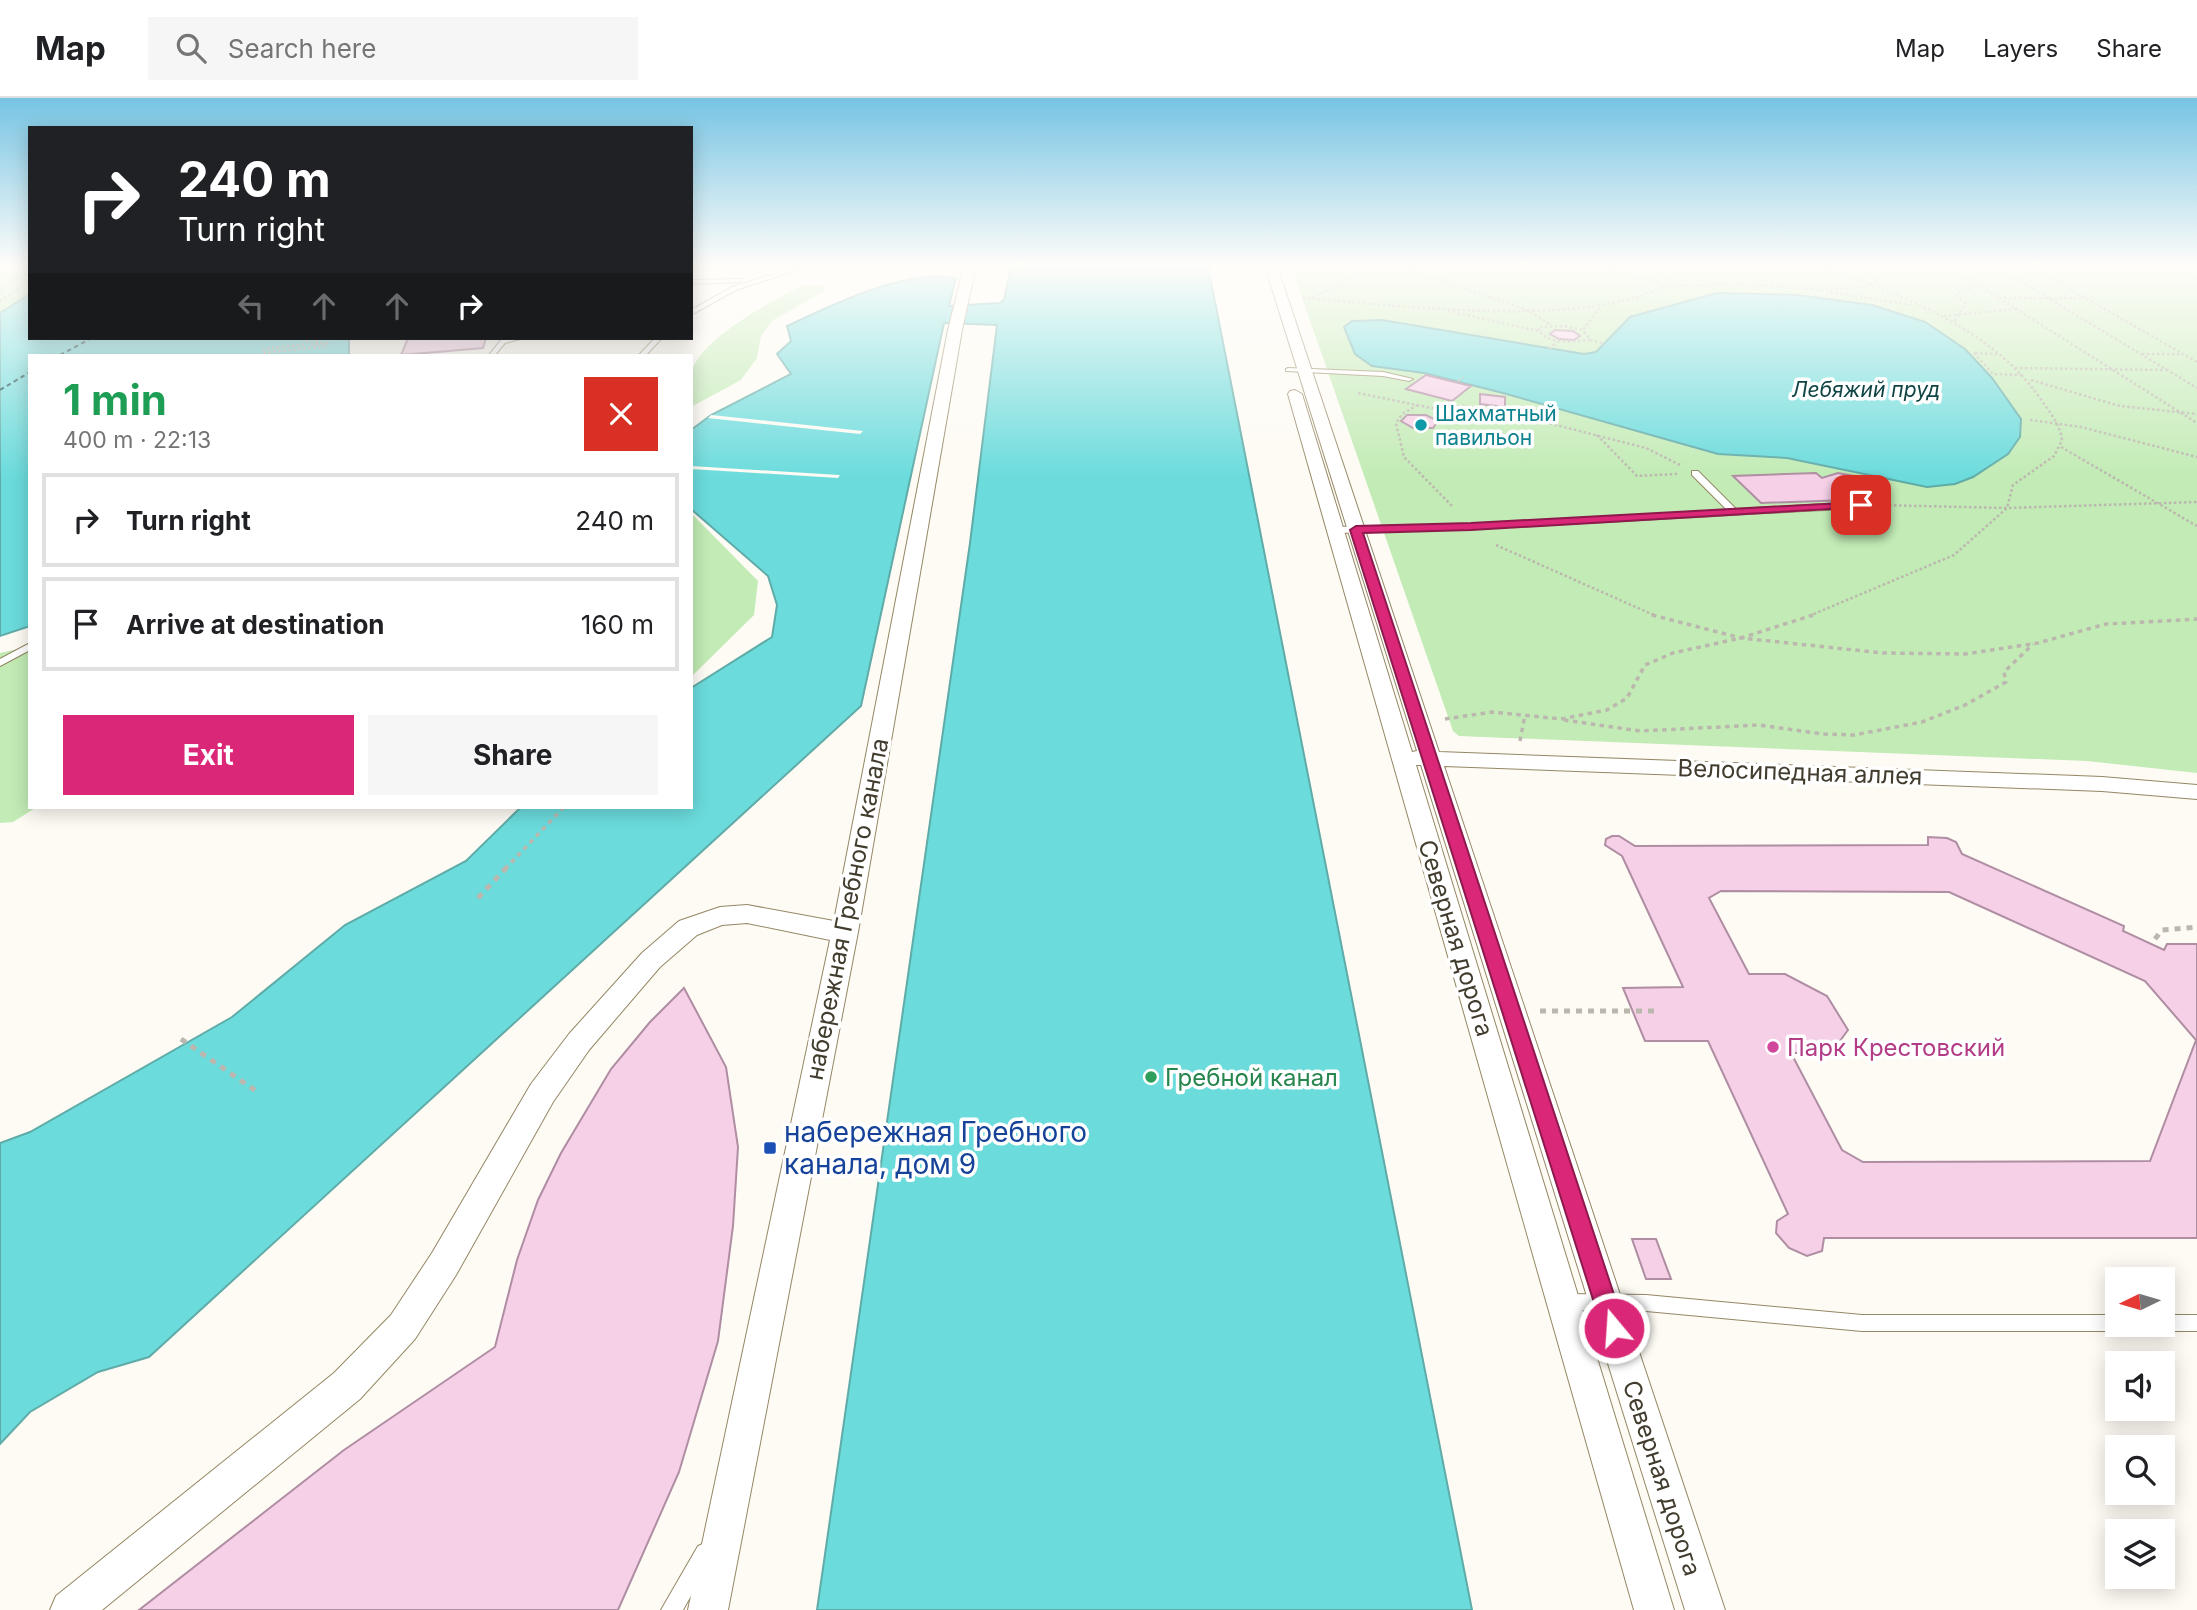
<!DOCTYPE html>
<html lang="en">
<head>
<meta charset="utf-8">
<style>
  :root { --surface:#fff; --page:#f6f6f6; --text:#202124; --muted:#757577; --line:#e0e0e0; --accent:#db2777 }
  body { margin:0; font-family:Inter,sans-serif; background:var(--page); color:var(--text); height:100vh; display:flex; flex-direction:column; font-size:26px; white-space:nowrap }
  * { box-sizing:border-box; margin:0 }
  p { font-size:23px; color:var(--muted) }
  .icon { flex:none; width:38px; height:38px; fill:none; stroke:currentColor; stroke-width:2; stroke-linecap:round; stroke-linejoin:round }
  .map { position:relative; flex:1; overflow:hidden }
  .details { position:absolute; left:28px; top:256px; width:665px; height:455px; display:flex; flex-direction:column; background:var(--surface); border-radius:0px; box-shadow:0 4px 18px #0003 }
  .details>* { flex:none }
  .top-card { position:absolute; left:28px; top:28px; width:665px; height:214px; border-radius:0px; box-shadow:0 4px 18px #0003; background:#202124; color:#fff; overflow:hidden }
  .needle { width:46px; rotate:265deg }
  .buttons { position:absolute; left:2105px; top:1169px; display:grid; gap:14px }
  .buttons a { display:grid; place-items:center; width:70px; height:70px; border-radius:0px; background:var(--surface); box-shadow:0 4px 18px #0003; font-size:35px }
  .pin { position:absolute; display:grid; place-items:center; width:60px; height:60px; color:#fff; margin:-30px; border-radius:14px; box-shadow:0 4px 10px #0006 }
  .me { position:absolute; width:77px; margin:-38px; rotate:342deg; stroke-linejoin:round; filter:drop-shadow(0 0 5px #0008) }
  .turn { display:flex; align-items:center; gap:24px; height:147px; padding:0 35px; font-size:32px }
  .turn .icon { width:91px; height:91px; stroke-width:2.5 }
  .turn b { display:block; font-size:49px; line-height:60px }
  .lanes { display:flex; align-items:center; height:66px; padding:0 35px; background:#0003; justify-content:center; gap:35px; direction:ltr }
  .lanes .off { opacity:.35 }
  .round { display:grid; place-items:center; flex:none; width:74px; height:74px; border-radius:0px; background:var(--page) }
  .head { display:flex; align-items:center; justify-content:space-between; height:119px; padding:0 35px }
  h1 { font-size:42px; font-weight:700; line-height:52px; color:#1e9e55 }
  .cta { display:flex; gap:14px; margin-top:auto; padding:14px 35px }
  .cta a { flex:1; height:80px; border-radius:0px; background:var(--accent); color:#fff; font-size:28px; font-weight:700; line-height:80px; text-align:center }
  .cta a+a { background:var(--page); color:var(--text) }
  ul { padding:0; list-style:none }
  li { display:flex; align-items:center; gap:21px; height:94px; margin:0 14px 10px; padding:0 21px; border:4px solid var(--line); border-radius:0px }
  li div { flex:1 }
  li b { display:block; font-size:26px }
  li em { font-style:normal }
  header { display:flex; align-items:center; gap:42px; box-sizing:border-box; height:98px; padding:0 35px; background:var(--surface); border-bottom:2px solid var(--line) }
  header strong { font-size:33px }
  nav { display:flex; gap:38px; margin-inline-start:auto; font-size:24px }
  .search { width:490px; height:63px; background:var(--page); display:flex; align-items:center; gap:18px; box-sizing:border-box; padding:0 24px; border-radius:0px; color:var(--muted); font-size:26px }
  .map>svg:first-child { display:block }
  .green { fill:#c2ebb5 }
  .water { fill:#6bdbdc; stroke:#5faba8; stroke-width:2 }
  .pier { fill:#fefbf4 }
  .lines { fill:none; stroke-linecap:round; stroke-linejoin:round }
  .ferry { stroke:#104444; stroke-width:2; stroke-dasharray:4.5 3.5; stroke-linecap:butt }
  .building { fill:#f5d0e7; stroke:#af8da2; stroke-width:2; fill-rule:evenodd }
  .lane-casing { stroke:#948765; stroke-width:2 }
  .street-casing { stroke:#948765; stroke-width:2 }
  .path-far2 { stroke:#bbb7ae; stroke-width:2.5; stroke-dasharray:2.5 2.5; stroke-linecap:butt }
  .path-far1 { stroke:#bbb7ae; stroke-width:3.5; stroke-dasharray:4.5 4.5; stroke-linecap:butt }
  .path { stroke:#bbb7ae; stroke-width:5; stroke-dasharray:6 6; stroke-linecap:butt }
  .lane { fill:#fff; fill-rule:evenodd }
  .street { fill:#fff; fill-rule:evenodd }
  .route { fill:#db2777; stroke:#8e194d; stroke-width:2 }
  .culture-dot { fill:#0f9aa8; stroke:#fff; stroke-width:2.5 }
  .hotel-dot { fill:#d1479c; stroke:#fff; stroke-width:2.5 }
  .leisure-dot { fill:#2e9e5b; stroke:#fff; stroke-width:2.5 }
  .transit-dot { fill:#1a4fb4; stroke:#fff; stroke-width:2.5 }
  .labels { text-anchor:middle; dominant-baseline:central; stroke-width:7; stroke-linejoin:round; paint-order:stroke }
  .far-water-label { font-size:21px; font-style:italic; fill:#104444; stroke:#fff }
  .far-culture-label { font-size:21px; fill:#0d838f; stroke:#fff; text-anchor:start }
  .street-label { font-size:24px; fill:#423c2e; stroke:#fff }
  .hotel-label { font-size:24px; fill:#b23c85; stroke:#fff; text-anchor:start }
  .leisure-label { font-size:24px; fill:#27864d; stroke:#fff; text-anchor:start }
  .near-transit-label { font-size:28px; fill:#164399; stroke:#fff; text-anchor:start }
</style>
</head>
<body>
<header>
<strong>Map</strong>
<div class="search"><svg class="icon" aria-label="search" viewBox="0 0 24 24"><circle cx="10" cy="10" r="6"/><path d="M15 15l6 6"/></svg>Search here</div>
<nav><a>Map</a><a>Layers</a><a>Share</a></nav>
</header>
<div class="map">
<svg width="2197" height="1512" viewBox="0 0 2197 1512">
  <rect width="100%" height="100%" fill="#fefbf4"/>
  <path class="green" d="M 0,168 L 30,168 L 30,196 L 0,215 Z
    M 1291,168 L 2197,168 L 2197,675 L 2087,663 L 1459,638 L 1453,633 Z
    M 804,187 L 823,187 L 824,193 L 772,223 L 761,238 L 757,260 L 741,282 L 691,309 C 691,299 689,286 691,276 C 698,241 775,201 804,187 Z
    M 691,415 L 758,483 L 754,517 L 691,579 Z
    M 30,548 L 30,709 L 37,709 L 13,724 L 0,725 L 0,555 Z"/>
  <path class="water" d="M 1011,168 L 1208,168 L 1472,1512 L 817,1512 L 970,445 L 997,227 L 944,225 L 861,608 L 149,1259 L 98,1274 L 30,1314 L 0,1346 L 0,1045 L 30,1034 L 232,919 L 345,827 L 466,763 L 521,709 L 691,709 L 691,590 L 772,539 L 777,507 L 768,478 L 691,411 L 691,332 L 711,317 L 791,276 L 777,256 L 791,243 L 787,228 C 834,206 904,171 956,180 L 949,208 L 999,205 L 1004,202 Z
    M 1717,195 L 1797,197 L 1872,207 L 1925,224 L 1965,251 L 1992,280 L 2021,321 L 2020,339 L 2008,356 L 1973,379 L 1955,386 L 1927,389 L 1787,360 L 1718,356 L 1503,295 L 1424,275 L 1372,268 L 1355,256 L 1344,229 L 1352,223 L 1382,222 L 1584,256 L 1596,254 L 1630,219 Z
    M 30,196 L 30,240 L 349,240 L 349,257 L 30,257 L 30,528 L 0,538 L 0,215 Z"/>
  <path class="pier" d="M 711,317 L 863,333 L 860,336 L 708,320 Z
    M 691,368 L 840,377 L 838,380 L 691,371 Z"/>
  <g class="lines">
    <path class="ferry" d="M 60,257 L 92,240
      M 0,292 L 30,274"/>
  </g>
  <path class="building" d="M 1555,232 L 1573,233 L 1580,238 L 1574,242 L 1559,241 L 1550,236 Z
    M 408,240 L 486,240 L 483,250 L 401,257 Z
    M 1426,277 L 1471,288 L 1452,303 L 1406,291 Z
    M 1480,296 L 1505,299 L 1505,309 L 1480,306 Z
    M 1407,317 L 1426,317 L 1438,323 L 1433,330 L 1413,330 L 1401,323 Z
    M 1816,375 L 1822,380 L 1838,375 L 1866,380 L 1881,388 L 1884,396 L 1867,402 L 1843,398 L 1847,402 L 1761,405 L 1733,378 Z
    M 1612,738 L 1619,738 L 1635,748 L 1928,747 L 1928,739 L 1947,740 L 1956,744 L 1962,756 L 2124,828 L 2123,833 L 2164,852 L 2167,846 L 2197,846 L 2197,1140 L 1824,1140 L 1822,1153 L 1807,1158 L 1789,1150 L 1776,1135 L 1777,1123 L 1788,1116 L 1708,943 L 1645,943 L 1623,890 L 1683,889 L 1622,758 L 1605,747 L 1606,741 ZM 1721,793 L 1949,794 L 2145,883 L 2196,942 L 2150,1063 L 1863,1064 L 1842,1052 L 1791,955 L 1831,955 L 1848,932 L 1827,898 L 1785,876 L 1749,876 L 1709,800 Z
    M 684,890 L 726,969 L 738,1049 L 733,1128 L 718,1243 L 679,1374 L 618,1512 L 139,1512 L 344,1352 L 495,1249 L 517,1162 L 538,1102 L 561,1055 L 611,971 L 650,924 Z
    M 1632,1141 L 1656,1141 L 1671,1181 L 1646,1181 Z"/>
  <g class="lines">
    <defs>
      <path id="lane" d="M 691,168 L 696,168 L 691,170 Z
        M 800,168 L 809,168 L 736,192 L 691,217 L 691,212 L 732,189 Z
        M 742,181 L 740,184 L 691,186 L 691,182 Z
        M 511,240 L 524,240 L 505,245 L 495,257 L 489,257 L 501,242 Z
        M 655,240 L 662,240 L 646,257 L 639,257 Z
        M 1288,270 L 1383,274 L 1413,281 L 1409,283 L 1383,278 L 1286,273 L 1286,271 Z
        M 1692,373 L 1698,373 L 1736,411 L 1861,404 L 1865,407 L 1861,410 C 1686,419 1511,431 1335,435 L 1331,432 L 1335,429 L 1471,426 L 1727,412 L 1692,377 Z
        M 30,545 L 30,552 L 0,568 L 0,561 Z
        M 1566,1196 L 1646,1197 L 1862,1217 L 2118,1217 L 2118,1227 L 2126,1227 L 2124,1231 L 2118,1233 L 1862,1233 L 1646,1213 L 1566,1212 L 1560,1210 L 1557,1204 L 1560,1198 Z
        M 2163,1217 L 2197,1217 L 2197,1233 L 2163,1233 L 2157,1231 L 2155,1227 L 2163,1227 Z
        M 705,1445 L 712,1448 L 715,1455 L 683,1512 L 661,1512 L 698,1448 Z"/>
      <path id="street" d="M 964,168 L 976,168 L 962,232 L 858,834 L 728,1512 L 688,1512 L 830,842 L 747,825 L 722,827 L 697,837 L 660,869 L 589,952 L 553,1004 L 456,1177 L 415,1241 L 360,1301 L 102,1512 L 50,1512 L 56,1498 L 334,1275 L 391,1217 L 432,1155 L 531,986 L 569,936 L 642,855 L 679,823 L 720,809 L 747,807 L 834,823 L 948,232 Z
        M 1265,168 L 1277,168 L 1439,654 L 2102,679 L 2197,687 L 2197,701 L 2102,693 L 1444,668 L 1725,1512 L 1685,1512 L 1421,667 L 1416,667 L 1674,1512 L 1634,1512 L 1288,296 L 1290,293 L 1295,292 L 1302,296 L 1412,654 L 1417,653 Z"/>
    </defs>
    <use href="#lane" class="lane-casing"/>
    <use href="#street" class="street-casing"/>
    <path class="path-far2" d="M 1398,168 L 1527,212 L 1551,227
      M 1604,168 L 1666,188 L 1742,186 L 1823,192 L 1870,188 L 1894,168
      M 1948,168 L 2197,325
      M 1995,168 L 2197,290
      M 2030,168 L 2197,264
      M 0,193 L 30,170
      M 1830,194 L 1911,207
      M 1303,200 C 1400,207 1576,231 1663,189 C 1670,186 1675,175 1679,168
      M 1312,200 L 1374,168
      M 1999,200 L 2085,200
      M 0,203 L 30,184
      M 1448,213 L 1539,233 C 1552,248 1572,243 1590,242 L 1583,232 L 1600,209
      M 1944,218 L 2016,211
      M 1955,223 L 1965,205 L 1957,198 L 1958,195 L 1979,187
      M 1539,233 L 1539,229 L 1564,228 L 1583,232
      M 312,240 L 302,247 L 264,251 L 263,255 L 326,248 L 327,245 L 312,246 L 321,240
      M 1590,242 L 1605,246
      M 1549,251 L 1557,244
      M 1974,255 L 1993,276 L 2023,277
      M 1975,255 L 1997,256
      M 2142,256 L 2183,256
      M 2015,270 L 2167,272
      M 2031,282 L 2120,308 L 2197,316
      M 1458,283 L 1463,279
      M 1358,295 L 1432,310 L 1466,308 L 1517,317 L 1646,350 L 1682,368
      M 1418,307 L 1402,316 L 1396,325 L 1404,359 L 1453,409
      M 2030,322 L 2081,329 L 2197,359
      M 1597,337 L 1637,378 L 1677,376
      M 2061,349 L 2197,428
      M 1879,407 L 2007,410 L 2197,404
      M 1496,447 L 1656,518
      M 1809,518 L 1954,457 L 2007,410 L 2013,387 L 2054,358 L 2062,342 C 2060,326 2049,313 2040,300 C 1988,227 1900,197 1819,168"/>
    <path class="path-far1" d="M 1652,517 L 1741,540 L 1883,555 L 1965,556 L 2038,545 L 2106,526 L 2197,521
      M 1445,621 L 1492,614 L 1561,621 L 1607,612 L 1627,600 L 1645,567 L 1673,555 L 1741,540 L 1813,517
      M 1564,622 L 1640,633 L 1759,627 L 1823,636 L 1854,637 L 1922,624 L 1965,607 L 2006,584 L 2004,574 L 2033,546
      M 1520,643 L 1525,617
      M 505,771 L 564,709"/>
    <path class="path" d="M 478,800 L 507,769
      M 2155,841 L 2162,832 L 2197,829
      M 1540,913 L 1657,913
      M 181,941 L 256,993"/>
    <use href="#lane" class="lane"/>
    <use href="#street" class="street"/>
  </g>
  <linearGradient id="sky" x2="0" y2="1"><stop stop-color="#76c4e3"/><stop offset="0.44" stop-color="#fffdfa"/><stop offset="1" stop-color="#fffdfa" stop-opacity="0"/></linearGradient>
  <rect width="2197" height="380" fill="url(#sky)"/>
  <path class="route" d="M 1861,404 L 1867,407 L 1865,409 L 1471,432 L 1363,435 L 1625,1230 L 1622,1238 L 1614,1241 L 1605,1238 L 1602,1230 L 1350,432 L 1356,428 L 1471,425 Z"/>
  <circle class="culture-dot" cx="1421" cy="327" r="7"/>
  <circle class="hotel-dot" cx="1773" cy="949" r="7"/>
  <circle class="leisure-dot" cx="1151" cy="979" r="7"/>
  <rect class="transit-dot" x="763" y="1043" width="14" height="14" rx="3.5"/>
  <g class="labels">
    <g class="far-water-label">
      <text x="1866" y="291">Лебяжий пруд</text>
    </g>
    <g class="far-culture-label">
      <text x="1435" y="315">Шахматный<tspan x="1435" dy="24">павильон</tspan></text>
    </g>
    <g class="street-label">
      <text transform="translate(1800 674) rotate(2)">Велосипедная аллея</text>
      <text transform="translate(847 811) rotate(-79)">набережная Гребного канала</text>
      <text transform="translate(1456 840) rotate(73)">Северная дорога</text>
      <text transform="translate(1662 1380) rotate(72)">Северная дорога</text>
    </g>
    <g class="hotel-label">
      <text x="1787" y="949">Парк Крестовский</text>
    </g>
    <g class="leisure-label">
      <text x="1165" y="979">Гребной канал</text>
    </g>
    <g class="near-transit-label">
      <text x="784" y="1034">набережная Гребного<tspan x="784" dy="32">канала, дом 9</tspan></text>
    </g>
  </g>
</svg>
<div class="buttons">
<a><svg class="needle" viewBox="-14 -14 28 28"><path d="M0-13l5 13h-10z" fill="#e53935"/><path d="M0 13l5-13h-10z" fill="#757577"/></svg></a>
<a><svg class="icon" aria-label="sound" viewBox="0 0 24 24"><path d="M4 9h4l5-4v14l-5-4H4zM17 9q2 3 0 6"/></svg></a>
<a><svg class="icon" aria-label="search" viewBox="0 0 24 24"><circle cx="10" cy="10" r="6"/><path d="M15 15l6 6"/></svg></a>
<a><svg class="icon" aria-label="layers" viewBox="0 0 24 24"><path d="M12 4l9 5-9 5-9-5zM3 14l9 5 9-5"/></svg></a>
</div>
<div class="pin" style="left:1861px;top:407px;background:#d93025"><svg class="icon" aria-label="arrive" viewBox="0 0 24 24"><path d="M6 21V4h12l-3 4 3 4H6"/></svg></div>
<svg class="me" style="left:1614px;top:1230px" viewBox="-20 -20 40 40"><circle r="17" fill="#db2777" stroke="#fff" stroke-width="3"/><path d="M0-11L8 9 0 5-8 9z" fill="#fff"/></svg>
<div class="top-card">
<div class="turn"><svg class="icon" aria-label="right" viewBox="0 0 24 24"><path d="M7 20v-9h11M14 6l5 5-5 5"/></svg><div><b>240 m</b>Turn right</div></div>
<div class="lanes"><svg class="icon off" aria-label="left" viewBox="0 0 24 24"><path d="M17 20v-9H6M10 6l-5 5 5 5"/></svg><svg class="icon off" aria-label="ahead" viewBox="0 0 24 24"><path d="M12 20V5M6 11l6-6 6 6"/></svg><svg class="icon off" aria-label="ahead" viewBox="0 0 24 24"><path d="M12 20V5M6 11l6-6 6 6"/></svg><svg class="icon" aria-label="right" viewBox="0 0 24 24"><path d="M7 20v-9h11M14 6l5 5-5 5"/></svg></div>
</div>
<section class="details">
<div class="head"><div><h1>1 min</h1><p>400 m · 22:13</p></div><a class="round" style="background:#d93025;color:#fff"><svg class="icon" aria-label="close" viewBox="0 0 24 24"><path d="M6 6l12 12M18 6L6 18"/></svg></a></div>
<ul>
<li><svg class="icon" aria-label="right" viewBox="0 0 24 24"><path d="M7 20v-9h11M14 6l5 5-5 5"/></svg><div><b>Turn right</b></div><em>240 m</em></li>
<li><svg class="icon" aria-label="arrive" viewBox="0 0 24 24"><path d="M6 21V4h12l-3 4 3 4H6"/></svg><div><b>Arrive at destination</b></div><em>160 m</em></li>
</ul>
<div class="cta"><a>Exit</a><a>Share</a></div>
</section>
</div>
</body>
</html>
